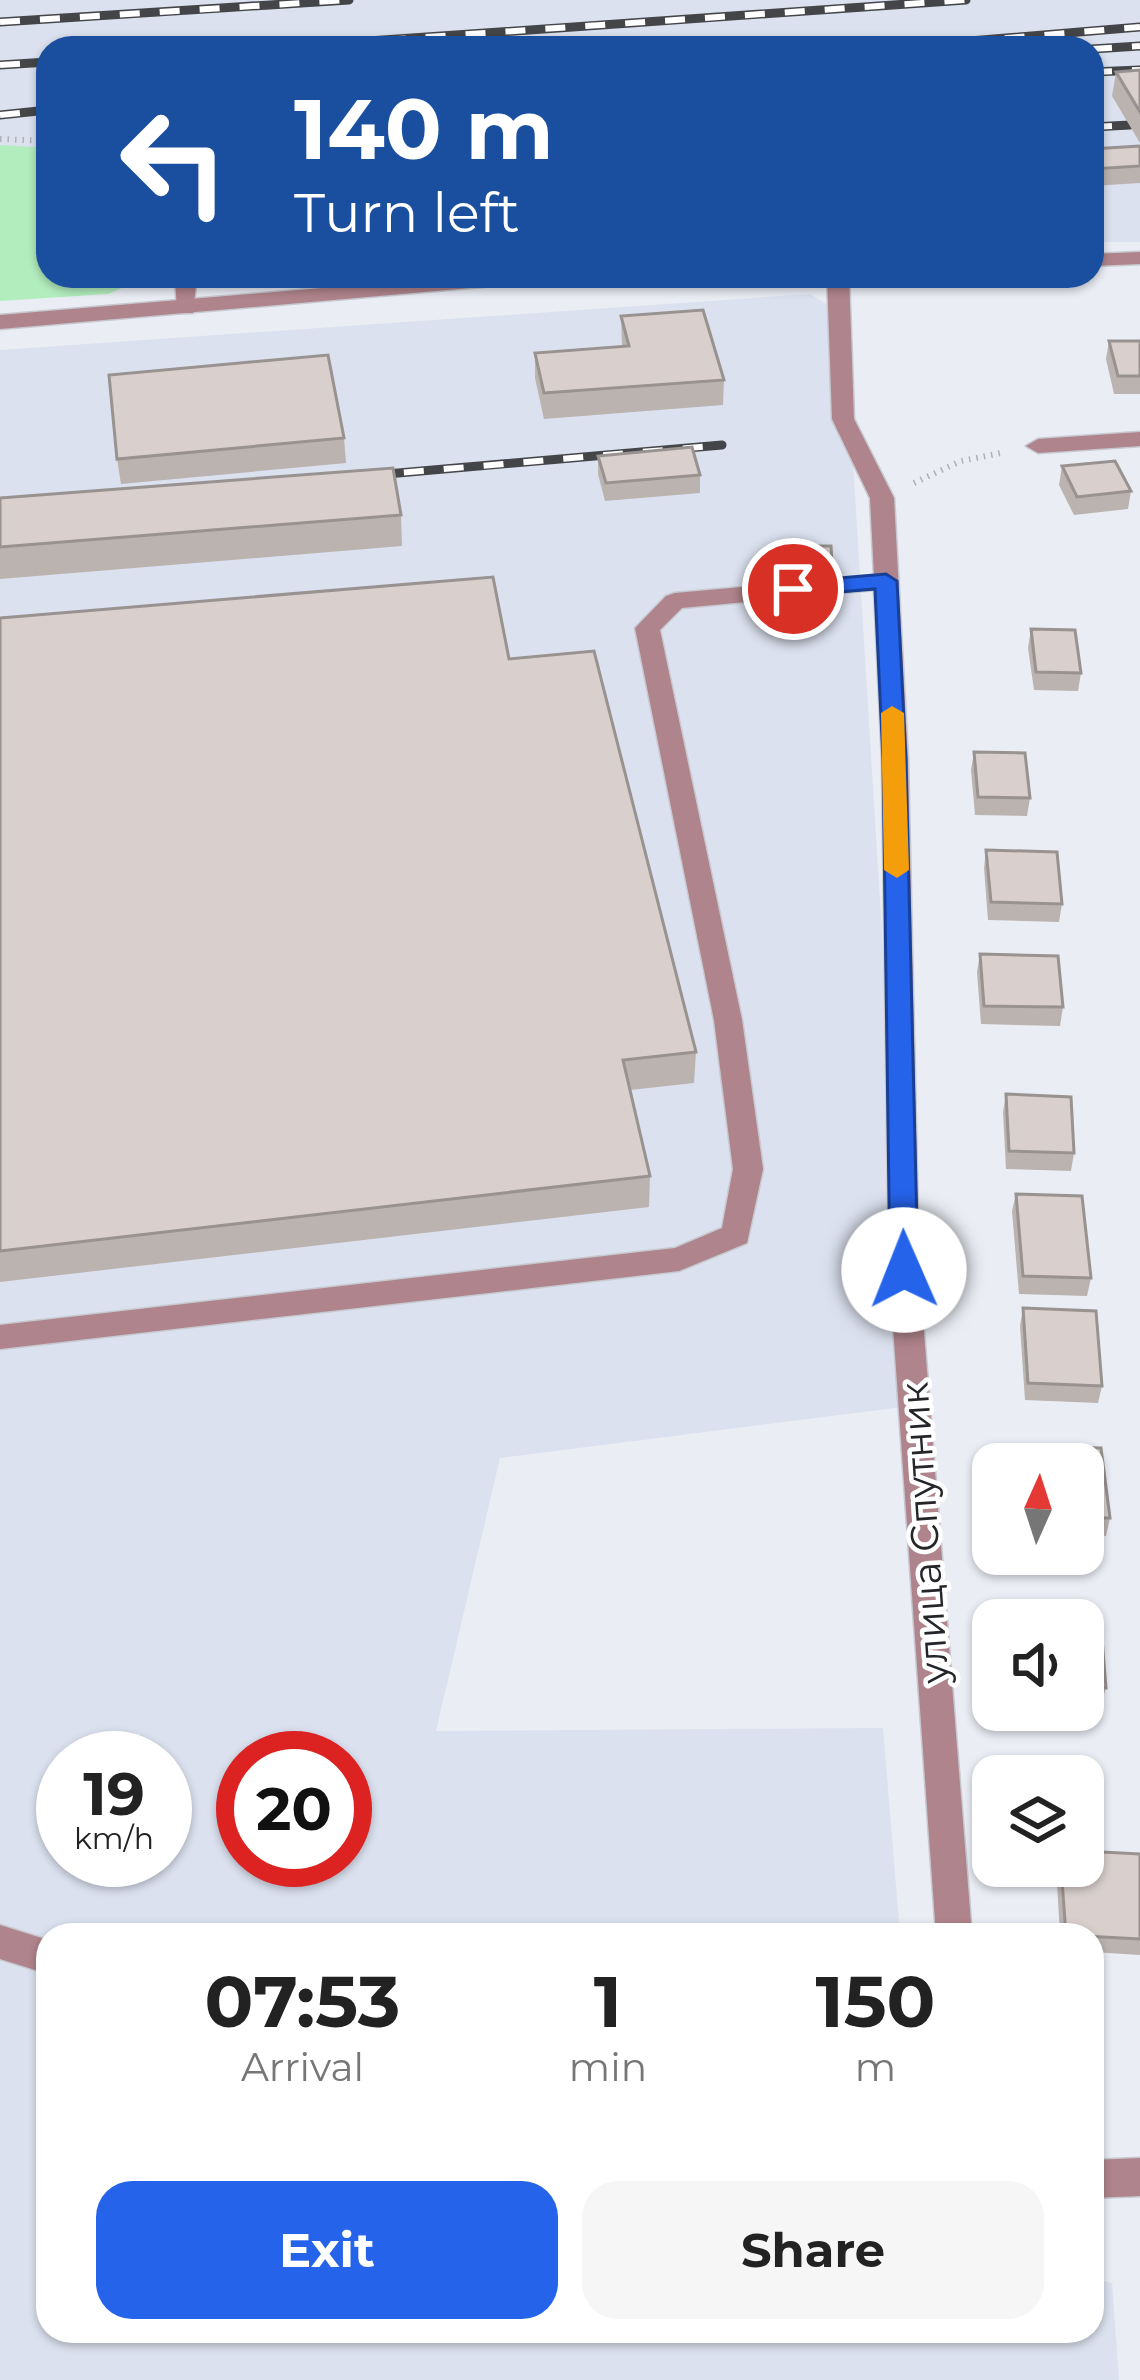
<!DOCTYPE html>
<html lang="en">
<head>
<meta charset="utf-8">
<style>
  :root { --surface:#fff; --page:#f6f6f6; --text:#222; --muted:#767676; --accent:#2563eb }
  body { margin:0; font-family:Montserrat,sans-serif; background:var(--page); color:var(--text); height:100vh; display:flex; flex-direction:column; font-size:45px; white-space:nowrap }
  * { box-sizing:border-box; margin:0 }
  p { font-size:39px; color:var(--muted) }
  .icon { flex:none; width:66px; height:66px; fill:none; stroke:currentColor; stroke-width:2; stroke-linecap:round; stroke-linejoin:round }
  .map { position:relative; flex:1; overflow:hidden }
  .drawer { position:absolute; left:36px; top:1923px; width:1068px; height:420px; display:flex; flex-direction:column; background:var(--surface); border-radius:36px; box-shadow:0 3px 9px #0004 }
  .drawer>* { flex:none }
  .hud { position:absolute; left:36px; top:36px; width:1068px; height:252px; border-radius:36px; box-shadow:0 3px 9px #0004; background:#1a4fa0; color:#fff; overflow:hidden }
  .needle { width:78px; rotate:3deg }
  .tools { position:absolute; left:972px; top:1443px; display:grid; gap:24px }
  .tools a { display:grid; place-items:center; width:132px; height:132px; border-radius:24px; background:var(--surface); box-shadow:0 3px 9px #0004; font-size:60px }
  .speed { position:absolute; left:36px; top:1731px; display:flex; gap:24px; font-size:60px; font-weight:700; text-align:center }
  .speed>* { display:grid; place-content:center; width:156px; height:156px; border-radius:50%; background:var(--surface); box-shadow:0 3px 9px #0004; line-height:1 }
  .speed small { font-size:30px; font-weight:400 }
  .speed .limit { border:18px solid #d22; background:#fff; color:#111 }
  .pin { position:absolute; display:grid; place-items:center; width:102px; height:102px; color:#fff; margin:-51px; border:6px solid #fff; border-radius:50%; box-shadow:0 3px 12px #0007 }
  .me { position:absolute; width:132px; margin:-66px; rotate:359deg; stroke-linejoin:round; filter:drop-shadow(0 0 9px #0008) }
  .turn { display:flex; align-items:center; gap:42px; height:252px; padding:0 60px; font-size:54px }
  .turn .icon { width:156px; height:156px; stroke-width:2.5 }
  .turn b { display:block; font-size:84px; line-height:102px }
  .eta { display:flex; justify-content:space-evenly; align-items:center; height:204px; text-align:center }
  .eta b { font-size:72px; font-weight:700; line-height:84px }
  .primary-button { display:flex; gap:24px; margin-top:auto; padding:24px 60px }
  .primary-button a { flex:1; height:138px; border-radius:36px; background:var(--accent); color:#fff; font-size:48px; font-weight:700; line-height:138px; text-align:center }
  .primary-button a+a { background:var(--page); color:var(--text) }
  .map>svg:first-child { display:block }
  .built { fill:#dbe1ef; fill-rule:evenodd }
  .green { fill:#b2edbd }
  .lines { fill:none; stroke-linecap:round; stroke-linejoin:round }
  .lane-casing { stroke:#c6c9cf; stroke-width:3 }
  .street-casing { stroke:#c6c9cf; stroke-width:3 }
  .path { stroke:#aeb1b7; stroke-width:6; stroke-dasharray:1.5 6; stroke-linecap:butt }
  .lane { fill:#b0848c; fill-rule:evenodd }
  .street { fill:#b0848c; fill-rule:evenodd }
  .rail-casing { stroke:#444549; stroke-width:9 }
  .rail { stroke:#fff; stroke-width:6; stroke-dasharray:20; stroke-linecap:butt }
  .wall { fill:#bbb3b0 }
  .building { fill:#d9d0cd; stroke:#989290; stroke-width:3 }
  .route { fill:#2563eb; stroke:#184099; stroke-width:3 }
  .slow { fill:#f59e0b }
  .labels { text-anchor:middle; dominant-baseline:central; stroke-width:9; stroke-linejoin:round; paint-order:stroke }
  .street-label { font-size:39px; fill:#242528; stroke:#fff }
</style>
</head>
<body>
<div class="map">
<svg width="1140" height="2380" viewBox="0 0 1140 2380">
  <rect width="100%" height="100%" fill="#eaedf4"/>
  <path class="built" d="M 0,0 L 1140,0 L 1140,242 L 1092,242 L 1092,48 L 48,48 L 48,152 L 0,154 Z
    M 810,294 L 844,315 L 911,1406 L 500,1458 L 436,1731 L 883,1728 L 900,1935 L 48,1935 L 48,2331 L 1092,2331 L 1092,2279 L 1112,2283 L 1119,2380 L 0,2380 L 0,350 ZM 63,1758 L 165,1758 L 165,1860 L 63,1860 ZM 243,1758 L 345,1758 L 345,1860 L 243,1860 Z"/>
  <path class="green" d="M 0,145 L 48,148 L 48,276 L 149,276 L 108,294 L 0,301 Z"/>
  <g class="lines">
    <defs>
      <path id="lane" d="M 175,276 L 197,276 L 193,313 L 177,313 Z
        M 827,276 L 849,276 L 854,419 L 894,498 L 908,760 L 919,1270 L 972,1935 L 936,1935 L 889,1270 L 882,760 L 874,590 L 682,608 L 660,630 L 742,1020 L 763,1169 L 747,1243 L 679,1271 L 0,1349 L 0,1325 L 675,1248 L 722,1228 L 733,1169 L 714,1020 L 635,628 L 666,596 L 675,593 L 874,575 L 870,498 L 832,419 Z
        M 1140,432 L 1140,446 L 1038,453 L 1026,446 L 1038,439 Z
        M 0,1925 L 48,1940 L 48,1974 L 0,1959 Z
        M 1140,2158 L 1140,2196 L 1092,2198 L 1092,2160 Z"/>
      <path id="street" d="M 1140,252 L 1140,264 L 1092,266 L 1092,254 Z
        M 464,276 L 551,276 L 540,282 L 0,329 L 0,315 Z"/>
    </defs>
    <use href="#lane" class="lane-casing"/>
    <use href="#street" class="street-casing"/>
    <path class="path" d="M 0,139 L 48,141
      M 914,483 L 961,461 L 1001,453"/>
    <use href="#lane" class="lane"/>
    <use href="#street" class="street"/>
    <defs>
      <path id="rail" d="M 0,22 L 349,0
        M 266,48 L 966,0
        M 885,48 L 1140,27
        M 1092,49 L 1140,46
        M 0,65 L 48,62
        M 1092,72 L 1140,70
        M 0,115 L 48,110
        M 1092,127 L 1130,125
        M 364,476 L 722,445"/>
    </defs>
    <use href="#rail" class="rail-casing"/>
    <use href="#rail" class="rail"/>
  </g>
  <path class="wall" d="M 1140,70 L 1140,143 L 1112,96 L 1116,72 Z
    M 1140,146 L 1140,183 L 1092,186 L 1092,149 Z
    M 621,316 L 724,380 L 723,405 L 544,419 L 535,378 L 535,353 L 622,346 Z
    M 1109,341 L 1140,341 L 1140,394 L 1114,394 L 1106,359 Z
    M 344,438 L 346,463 L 121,484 L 117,459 Z
    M 598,456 L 700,475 L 700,493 L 605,501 L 598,474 Z
    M 1062,466 L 1131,491 L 1128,509 L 1074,515 L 1059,485 Z
    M 0,498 L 401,515 L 402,546 L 0,579 Z
    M 776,546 L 832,563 L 831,573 L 776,572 Z
    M 0,618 L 509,659 L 696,1052 L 694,1083 L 630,1090 L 650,1176 L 649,1207 L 0,1282 Z
    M 1031,629 L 1081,673 L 1078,691 L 1034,690 L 1028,648 Z
    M 974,752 L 1030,798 L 1027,816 L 975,815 L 971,770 Z
    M 986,850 L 1062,904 L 1059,922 L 988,920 L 984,868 Z
    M 980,954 L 1063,1007 L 1060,1026 L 981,1024 L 977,972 Z
    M 1006,1094 L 1074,1153 L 1071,1171 L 1006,1169 L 1003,1112 Z
    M 1016,1194 L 1091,1278 L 1087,1296 L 1019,1294 L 1012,1211 Z
    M 1023,1308 L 1102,1386 L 1098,1403 L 1025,1400 L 1020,1326 Z
    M 1026,1446 L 1101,1448 L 1110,1518 L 1106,1536 L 1083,1535 L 1083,1464 L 1023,1464 Z
    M 1038,1611 L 1100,1614 L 1106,1688 L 1101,1704 L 1083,1703 L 1083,1620 L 1036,1620 Z
    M 1140,1854 L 1140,1955 L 1092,1952 L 1092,1935 L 1060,1935 L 1056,1866 L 1083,1866 Z"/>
  <path class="building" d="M 1140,70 L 1140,112 L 1116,72 Z
    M 1140,146 L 1140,166 L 1092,169 L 1092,149 Z
    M 703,310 L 724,380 L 544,393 L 535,353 L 629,346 L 621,316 Z
    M 1109,341 L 1140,341 L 1140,376 L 1118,376 Z
    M 328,355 L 344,438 L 117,459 L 109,375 Z
    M 692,447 L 700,475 L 606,483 L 598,456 Z
    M 1115,461 L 1131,491 L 1077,497 L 1062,466 Z
    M 393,468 L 401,515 L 0,547 L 0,498 Z
    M 776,546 L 831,546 L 832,563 L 777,563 Z
    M 493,577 L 509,659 L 594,651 L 696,1052 L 623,1060 L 650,1176 L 0,1251 L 0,618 Z
    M 1031,629 L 1075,630 L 1081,673 L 1036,672 Z
    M 974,752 L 1025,753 L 1030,798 L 978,797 Z
    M 986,850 L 1057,852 L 1062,904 L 991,902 Z
    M 980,954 L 1058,956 L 1063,1007 L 984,1006 Z
    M 1006,1094 L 1071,1097 L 1074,1153 L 1009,1151 Z
    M 1016,1194 L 1082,1196 L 1091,1278 L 1023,1276 Z
    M 1023,1308 L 1096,1311 L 1102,1386 L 1028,1383 Z
    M 1026,1446 L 1101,1448 L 1110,1518 L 1083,1518 L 1083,1464 L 1028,1464 Z
    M 1038,1611 L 1100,1614 L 1106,1688 L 1083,1687 L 1083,1620 L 1039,1620 Z
    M 1083,1851 L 1140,1854 L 1140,1939 L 1066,1935 L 1061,1866 L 1083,1866 Z"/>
  <path class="route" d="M 886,574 L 897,581 L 906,760 L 918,1270 L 904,1281 L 890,1270 L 883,760 L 875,589 L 793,596 L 782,589 L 793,582 Z"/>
  <path class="slow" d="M 892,706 L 904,713 L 909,870 L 897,878 L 884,870 L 881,713 Z"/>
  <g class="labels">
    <g class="street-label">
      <text transform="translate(924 1533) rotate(-94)">улица Спутник</text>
    </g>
  </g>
</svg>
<div class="tools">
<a><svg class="needle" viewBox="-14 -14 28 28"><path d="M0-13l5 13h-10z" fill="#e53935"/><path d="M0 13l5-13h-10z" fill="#767676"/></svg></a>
<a><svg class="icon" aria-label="sound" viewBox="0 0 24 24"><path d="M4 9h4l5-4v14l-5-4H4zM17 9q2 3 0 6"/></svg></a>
<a><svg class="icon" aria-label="layers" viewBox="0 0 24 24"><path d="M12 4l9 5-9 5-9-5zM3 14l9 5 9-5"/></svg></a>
</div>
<div class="speed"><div>19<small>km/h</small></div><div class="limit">20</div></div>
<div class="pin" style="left:793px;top:589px;background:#d93025"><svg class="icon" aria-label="arrive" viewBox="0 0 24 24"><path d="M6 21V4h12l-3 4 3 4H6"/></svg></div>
<svg class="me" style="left:904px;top:1270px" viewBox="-20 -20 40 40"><circle r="19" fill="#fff"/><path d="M0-13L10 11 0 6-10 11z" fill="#2563eb"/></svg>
<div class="hud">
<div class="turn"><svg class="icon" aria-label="left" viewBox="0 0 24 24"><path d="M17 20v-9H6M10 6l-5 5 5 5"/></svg><div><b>140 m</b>Turn left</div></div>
</div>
<section class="drawer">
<div class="eta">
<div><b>07:53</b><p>Arrival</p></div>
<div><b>1</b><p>min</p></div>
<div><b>150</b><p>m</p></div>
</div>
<div class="primary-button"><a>Exit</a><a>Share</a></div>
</section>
</div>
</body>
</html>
